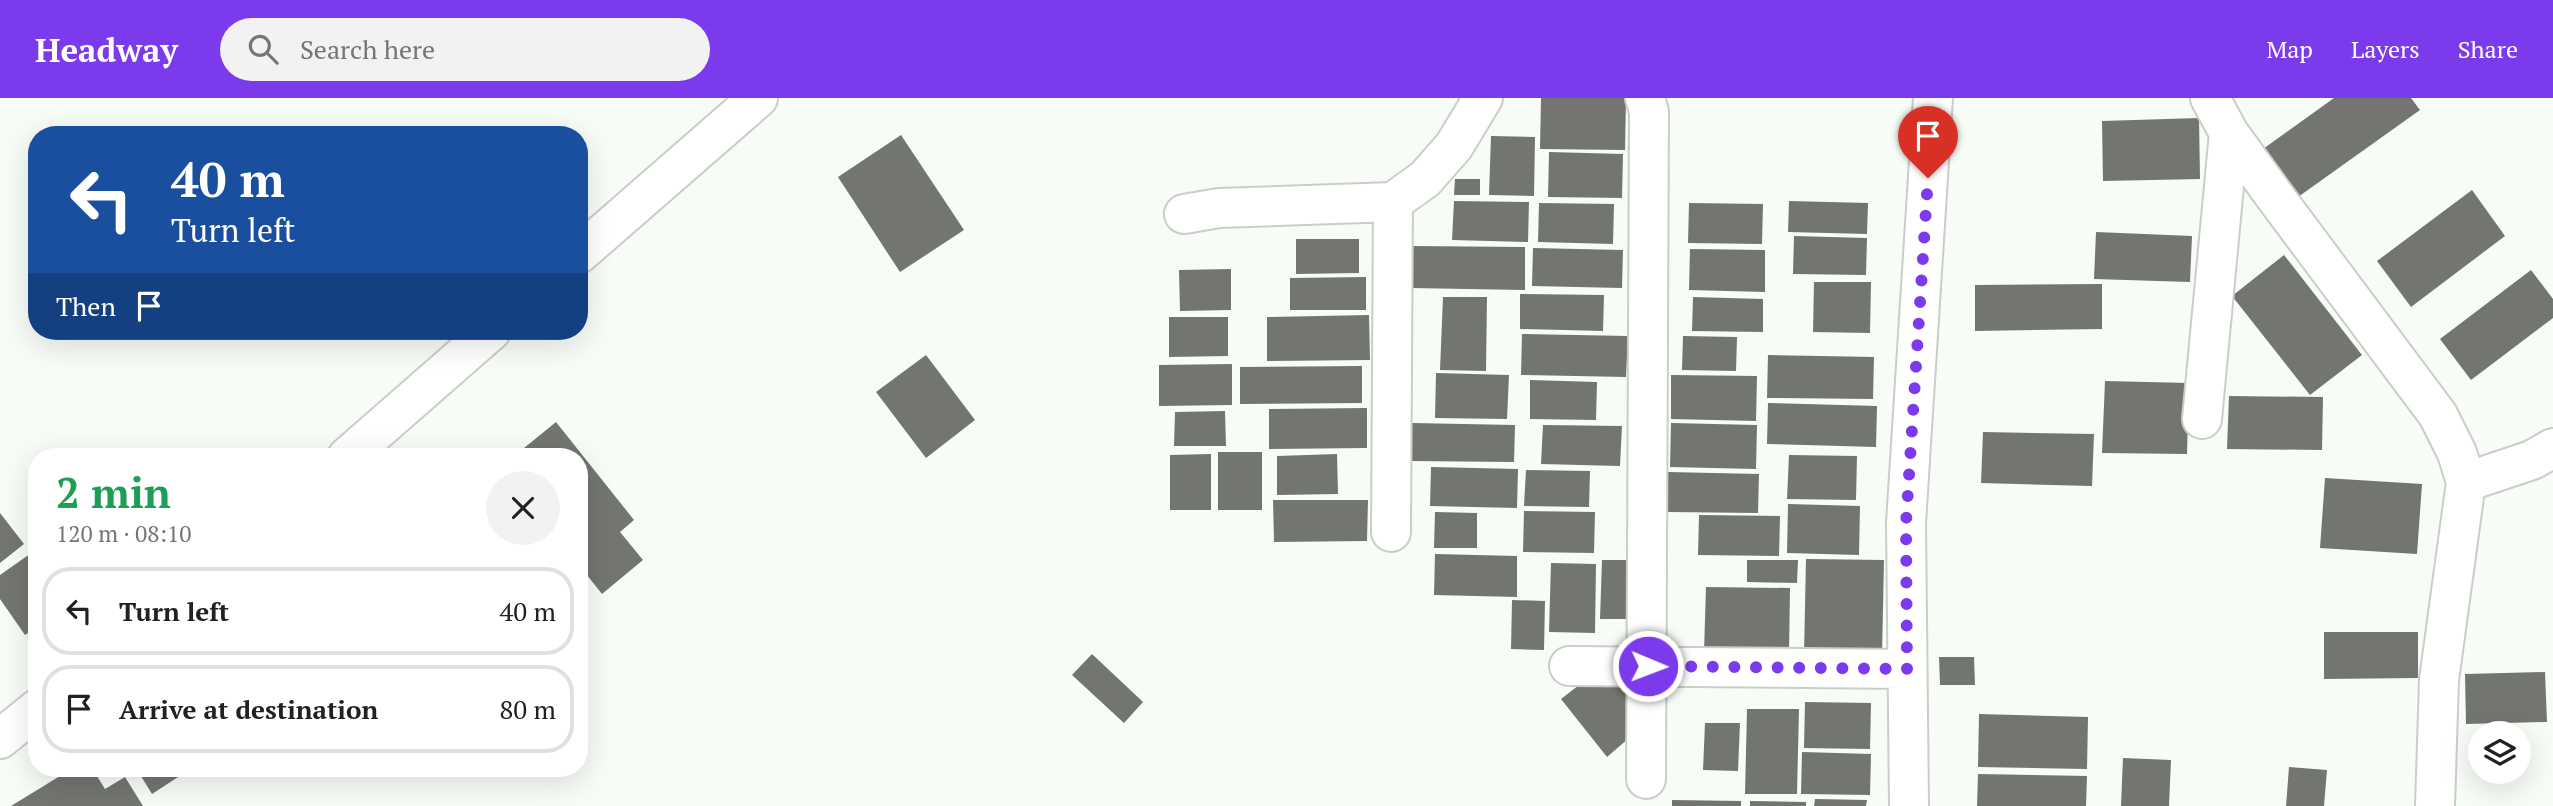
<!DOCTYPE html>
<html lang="en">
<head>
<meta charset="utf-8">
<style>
  :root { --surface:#fff; --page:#f2f2f2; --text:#202124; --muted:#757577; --line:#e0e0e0; --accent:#7c3aed }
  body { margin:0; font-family:"PT Serif",serif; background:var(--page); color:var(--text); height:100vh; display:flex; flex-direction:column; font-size:26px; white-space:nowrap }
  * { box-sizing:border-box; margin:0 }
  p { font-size:23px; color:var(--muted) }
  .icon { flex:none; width:38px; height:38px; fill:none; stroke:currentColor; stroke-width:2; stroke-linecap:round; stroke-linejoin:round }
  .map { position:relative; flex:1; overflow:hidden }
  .details { position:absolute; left:28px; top:350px; width:560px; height:329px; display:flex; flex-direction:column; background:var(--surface); border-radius:28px; box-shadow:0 7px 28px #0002 }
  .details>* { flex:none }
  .top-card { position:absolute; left:28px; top:28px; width:560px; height:214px; border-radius:28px; box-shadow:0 7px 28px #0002; background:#1a4fa0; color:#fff; overflow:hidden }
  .controls { position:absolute; left:2468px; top:623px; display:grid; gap:14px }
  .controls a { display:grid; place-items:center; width:63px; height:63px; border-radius:50%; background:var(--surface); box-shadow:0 7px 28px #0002; font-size:35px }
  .pin { position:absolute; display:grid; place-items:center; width:60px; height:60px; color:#fff; margin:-72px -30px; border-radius:50% 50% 50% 0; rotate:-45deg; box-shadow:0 0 7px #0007 }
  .pin .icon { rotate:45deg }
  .me { position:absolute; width:77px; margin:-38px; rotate:91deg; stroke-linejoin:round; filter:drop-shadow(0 0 5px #0008) }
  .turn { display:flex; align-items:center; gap:24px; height:147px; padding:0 28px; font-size:32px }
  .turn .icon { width:91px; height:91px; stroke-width:2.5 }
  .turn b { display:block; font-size:49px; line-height:60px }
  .then { display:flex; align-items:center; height:66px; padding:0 28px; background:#0003; gap:14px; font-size:26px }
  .round { display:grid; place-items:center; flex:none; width:74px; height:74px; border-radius:37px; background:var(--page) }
  .overview { display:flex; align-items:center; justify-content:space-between; height:119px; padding:0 28px }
  h1 { font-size:42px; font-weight:700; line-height:52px; color:#1e9e55 }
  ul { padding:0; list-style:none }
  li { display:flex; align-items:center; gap:21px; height:88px; margin:0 14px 10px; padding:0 14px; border:4px solid var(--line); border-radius:28px }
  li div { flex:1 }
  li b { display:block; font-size:26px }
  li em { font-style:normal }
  header { display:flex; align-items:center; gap:42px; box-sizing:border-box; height:98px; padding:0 35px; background:var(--accent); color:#fff }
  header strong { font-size:33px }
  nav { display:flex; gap:38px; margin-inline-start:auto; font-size:24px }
  .search { width:490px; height:63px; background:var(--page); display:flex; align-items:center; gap:18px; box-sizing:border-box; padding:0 24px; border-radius:38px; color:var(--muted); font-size:26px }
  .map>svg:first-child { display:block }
  .building { fill:#727570 }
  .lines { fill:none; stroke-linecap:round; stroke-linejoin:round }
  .minor-casing { stroke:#cacec8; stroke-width:42 }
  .minor { stroke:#fff; stroke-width:38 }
  .route { stroke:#7c3aed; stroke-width:12; stroke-dasharray:0 21.6 }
</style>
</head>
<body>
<header>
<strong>Headway</strong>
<div class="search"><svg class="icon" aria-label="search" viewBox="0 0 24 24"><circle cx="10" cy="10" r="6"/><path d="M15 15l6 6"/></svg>Search here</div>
<nav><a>Map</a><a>Layers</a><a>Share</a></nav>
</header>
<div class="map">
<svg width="2553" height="708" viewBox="0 0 2553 708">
  <rect width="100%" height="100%" fill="#f8fcf6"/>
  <path class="building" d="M 1541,0 L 1626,0 L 1625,52 L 1540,51 Z
    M 2334,0 L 2411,0 L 2420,12 L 2298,99 L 2263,51 Z
    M 2199,20 L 2200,81 L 2103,83 L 2102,23 Z
    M 901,37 L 964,132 L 900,174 L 838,79 Z
    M 1491,38 L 1535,39 L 1534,98 L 1489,97 Z
    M 1549,54 L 1623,56 L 1622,100 L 1548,99 Z
    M 1455,81 L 1480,81 L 1480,97 L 1454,97 Z
    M 2472,92 L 2505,138 L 2411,209 L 2377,163 Z
    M 1454,103 L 1529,104 L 1528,144 L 1452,142 Z
    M 1789,103 L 1868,105 L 1867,136 L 1788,134 Z
    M 1539,105 L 1614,106 L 1613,146 L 1538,144 Z
    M 1689,105 L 1763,106 L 1762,146 L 1688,145 Z
    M 2096,134 L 2192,138 L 2190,184 L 2094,181 Z
    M 1794,138 L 1867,140 L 1866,177 L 1793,176 Z
    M 1296,141 L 1359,141 L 1359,175 L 1296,176 Z
    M 1412,148 L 1525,149 L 1525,192 L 1410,190 Z
    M 1533,150 L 1623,152 L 1622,190 L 1532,188 Z
    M 1690,151 L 1765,152 L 1765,194 L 1689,192 Z
    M 2284,157 L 2362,257 L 2310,297 L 2232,198 Z
    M 1231,171 L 1231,212 L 1180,213 L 1179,172 Z
    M 2531,172 L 2553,201 L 2553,220 L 2471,282 L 2440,241 Z
    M 1366,179 L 1366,212 L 1290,212 L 1290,180 Z
    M 1814,184 L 1871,184 L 1870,235 L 1813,234 Z
    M 2102,186 L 2102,231 L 1975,233 L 1975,187 Z
    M 1520,196 L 1604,197 L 1603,233 L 1520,231 Z
    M 1443,199 L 1487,199 L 1486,273 L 1440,272 Z
    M 1693,199 L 1763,201 L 1763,234 L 1692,233 Z
    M 1369,217 L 1370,262 L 1267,263 L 1267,219 Z
    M 1169,219 L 1228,219 L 1228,258 L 1169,259 Z
    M 1522,236 L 1628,238 L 1626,279 L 1521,277 Z
    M 1683,238 L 1737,239 L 1736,273 L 1682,272 Z
    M 926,257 L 975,322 L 926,360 L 876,294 Z
    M 1768,257 L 1874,259 L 1873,301 L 1767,300 Z
    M 1232,266 L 1232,307 L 1159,308 L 1159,267 Z
    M 1362,268 L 1362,305 L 1240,306 L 1240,269 Z
    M 1436,275 L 1509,277 L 1507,321 L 1435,320 Z
    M 1671,277 L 1757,278 L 1756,323 L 1671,321 Z
    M 1530,282 L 1597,284 L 1596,322 L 1530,321 Z
    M 2105,283 L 2189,285 L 2187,356 L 2102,355 Z
    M 2229,298 L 2323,299 L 2322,352 L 2227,351 Z
    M 1768,305 L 1877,308 L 1876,349 L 1767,346 Z
    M 1367,310 L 1367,350 L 1269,351 L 1269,311 Z
    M 1225,313 L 1226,348 L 1174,348 L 1175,314 Z
    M 556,324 L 634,422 L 620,434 L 643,462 L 602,496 L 579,467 L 579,359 L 513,359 Z
    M 1412,325 L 1515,327 L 1514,364 L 1411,363 Z
    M 1671,325 L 1757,327 L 1756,371 L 1670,369 Z
    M 1543,327 L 1622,328 L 1620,368 L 1541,366 Z
    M 1983,334 L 2094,336 L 2092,388 L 1981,385 Z
    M 1218,354 L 1262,354 L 1262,412 L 1218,412 Z
    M 1211,356 L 1211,412 L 1170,412 L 1170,357 Z
    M 1337,356 L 1338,396 L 1277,397 L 1277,358 Z
    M 1789,357 L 1857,358 L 1856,402 L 1787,401 Z
    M 1431,369 L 1518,371 L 1517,410 L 1430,408 Z
    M 1526,372 L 1590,373 L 1589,409 L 1524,408 Z
    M 1668,374 L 1759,376 L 1758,415 L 1668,414 Z
    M 2325,380 L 2422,386 L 2417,456 L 2320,450 Z
    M 1273,402 L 1368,402 L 1367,443 L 1274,444 Z
    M 1788,406 L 1860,408 L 1859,457 L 1787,455 Z
    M 1524,413 L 1595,414 L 1594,455 L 1523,454 Z
    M 1435,414 L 1477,415 L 1477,450 L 1434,450 Z
    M 0,415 L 24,446 L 0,465 Z
    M 1699,417 L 1780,418 L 1779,458 L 1698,457 Z
    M 37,451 L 37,529 L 25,537 L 0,501 L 0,477 Z
    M 1435,456 L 1517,458 L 1517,499 L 1434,497 Z
    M 1806,461 L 1884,462 L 1882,558 L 1804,556 Z
    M 1602,462 L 1632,462 L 1630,521 L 1600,521 Z
    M 1747,462 L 1798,462 L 1797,485 L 1747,484 Z
    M 1551,465 L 1596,466 L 1595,535 L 1549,534 Z
    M 1706,489 L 1790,490 L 1789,556 L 1704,554 Z
    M 1512,502 L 1545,503 L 1544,552 L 1511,551 Z
    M 2324,534 L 2418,534 L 2418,580 L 2324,581 Z
    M 1092,556 L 1143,604 L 1124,625 L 1072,577 Z
    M 1939,559 L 1974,559 L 1975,587 L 1940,587 Z
    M 2545,574 L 2547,624 L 2466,626 L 2465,576 Z
    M 1583,584 L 1632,588 L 1643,628 L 1607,659 L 1561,601 Z
    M 1805,604 L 1871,605 L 1870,651 L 1804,650 Z
    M 1747,611 L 1799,611 L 1797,696 L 1745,696 Z
    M 1979,616 L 2088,619 L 2087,671 L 1978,669 Z
    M 1705,625 L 1740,625 L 1738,673 L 1703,672 Z
    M 1802,654 L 1871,656 L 1870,697 L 1801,696 Z
    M 2123,660 L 2171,662 L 2169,708 L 2121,708 Z
    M 2289,669 L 2327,672 L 2324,708 L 2286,708 Z
    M 73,670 L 92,670 L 105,691 L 125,679 L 143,708 L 11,708 Z
    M 136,670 L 192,670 L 152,696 Z
    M 1978,676 L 2087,678 L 2086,708 L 1977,708 Z
    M 1815,701 L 1867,702 L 1866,708 L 1814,708 Z
    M 1672,702 L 1741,703 L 1741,708 L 1672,708 Z
    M 1750,703 L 1806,704 L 1806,708 L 1750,708 Z"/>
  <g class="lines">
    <defs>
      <path id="minor" d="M 1645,0 L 1649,14 L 1646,681
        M 2210,0 L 2229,35 L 2273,96 L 2438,317 L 2457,355 L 2466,384 L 2532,362 L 2553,350
        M 1184,116 L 1219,110 L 1393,104 L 1425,81 L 1454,48 L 1483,0
        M 579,156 L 758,0
        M 2202,321 L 2229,35
        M 347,359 L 491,233
        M 1391,434 L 1393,104
        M 1569,568 L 1907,571
        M 0,641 L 37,611
        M 1909,708 L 1906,425 L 1933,0
        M 2435,708 L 2439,582 L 2466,384"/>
    </defs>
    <use href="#minor" class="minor-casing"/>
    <use href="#minor" class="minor"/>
  </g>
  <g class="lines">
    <path class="route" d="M 1648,568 L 1907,571 L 1906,425 L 1928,80"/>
  </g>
</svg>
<div class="controls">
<a><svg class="icon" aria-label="layers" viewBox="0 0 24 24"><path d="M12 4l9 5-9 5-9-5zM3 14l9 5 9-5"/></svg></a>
</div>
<div class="pin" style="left:1928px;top:80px;background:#d93025"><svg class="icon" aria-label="arrive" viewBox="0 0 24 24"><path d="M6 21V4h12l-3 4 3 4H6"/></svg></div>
<svg class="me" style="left:1648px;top:568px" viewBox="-20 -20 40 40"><circle r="17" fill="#7c3aed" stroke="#fff" stroke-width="3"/><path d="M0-11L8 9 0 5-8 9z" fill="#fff"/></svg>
<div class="top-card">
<div class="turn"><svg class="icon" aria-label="left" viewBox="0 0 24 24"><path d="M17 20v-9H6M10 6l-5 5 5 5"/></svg><div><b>40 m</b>Turn left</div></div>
<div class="then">Then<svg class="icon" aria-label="arrive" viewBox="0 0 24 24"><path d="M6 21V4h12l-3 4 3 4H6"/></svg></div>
</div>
<section class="details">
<div class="overview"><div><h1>2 min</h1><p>120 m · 08:10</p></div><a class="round"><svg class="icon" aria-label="close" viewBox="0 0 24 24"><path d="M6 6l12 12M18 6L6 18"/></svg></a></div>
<ul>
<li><svg class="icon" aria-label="left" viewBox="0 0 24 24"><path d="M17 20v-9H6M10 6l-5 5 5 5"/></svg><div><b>Turn left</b></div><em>40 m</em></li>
<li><svg class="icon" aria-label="arrive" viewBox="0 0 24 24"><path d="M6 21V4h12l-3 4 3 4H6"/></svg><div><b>Arrive at destination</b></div><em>80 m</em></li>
</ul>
</section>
</div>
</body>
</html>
